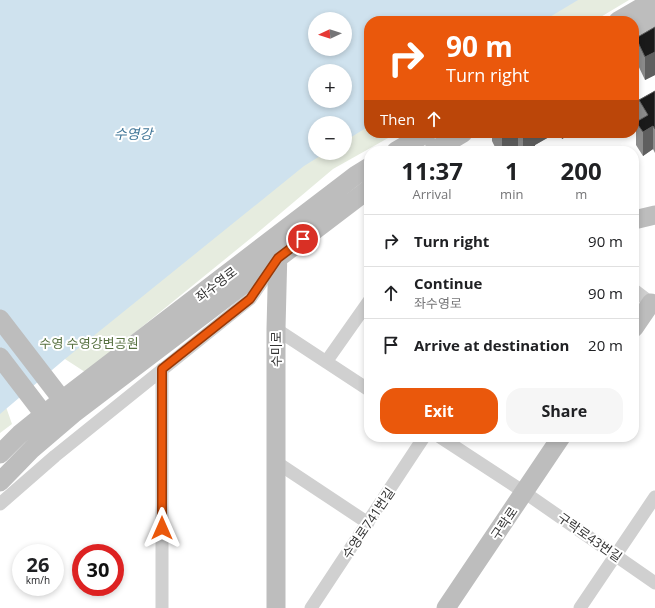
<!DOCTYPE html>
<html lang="en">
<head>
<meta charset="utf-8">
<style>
  :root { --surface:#fff; --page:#f6f6f6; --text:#202124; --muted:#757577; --line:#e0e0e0; --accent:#ea580c }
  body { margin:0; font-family:"Open Sans","Noto Sans KR",sans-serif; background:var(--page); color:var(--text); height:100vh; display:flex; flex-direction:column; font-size:15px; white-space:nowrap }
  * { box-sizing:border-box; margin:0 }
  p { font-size:13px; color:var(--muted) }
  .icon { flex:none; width:22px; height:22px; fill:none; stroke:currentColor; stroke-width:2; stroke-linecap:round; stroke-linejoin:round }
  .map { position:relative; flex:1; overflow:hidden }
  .details { position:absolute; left:364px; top:146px; width:275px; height:296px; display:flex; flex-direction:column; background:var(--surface); border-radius:16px; box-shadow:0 2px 6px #0003 }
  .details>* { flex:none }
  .top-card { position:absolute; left:364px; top:16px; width:275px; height:122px; border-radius:16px; box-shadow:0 2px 6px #0003; background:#ea580c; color:#fff; overflow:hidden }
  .needle { width:26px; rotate:266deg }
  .fabs { position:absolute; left:308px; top:12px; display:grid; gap:8px }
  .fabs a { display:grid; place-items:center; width:44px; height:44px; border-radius:50%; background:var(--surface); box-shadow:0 2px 6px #0003; font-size:20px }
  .speed { position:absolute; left:12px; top:544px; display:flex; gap:8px; font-size:20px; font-weight:700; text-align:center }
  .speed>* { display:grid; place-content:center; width:52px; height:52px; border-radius:50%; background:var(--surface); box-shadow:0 2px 6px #0003; line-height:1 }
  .speed small { font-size:10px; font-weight:400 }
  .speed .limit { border:6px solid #d22; background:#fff; color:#111 }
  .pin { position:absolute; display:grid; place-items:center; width:34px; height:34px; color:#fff; margin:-17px; border:2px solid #fff; border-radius:50%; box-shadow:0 1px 4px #0007 }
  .me { position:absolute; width:44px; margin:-22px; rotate:0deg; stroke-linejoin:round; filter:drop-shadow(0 0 3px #0008) }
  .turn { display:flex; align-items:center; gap:14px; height:84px; padding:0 16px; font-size:18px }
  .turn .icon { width:52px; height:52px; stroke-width:2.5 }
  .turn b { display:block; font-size:28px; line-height:34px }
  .then { display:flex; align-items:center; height:38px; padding:0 16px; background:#0003; gap:8px; font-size:15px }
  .eta { display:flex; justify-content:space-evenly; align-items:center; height:68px; text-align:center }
  .eta b { font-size:24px; font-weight:700; line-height:28px }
  .button { display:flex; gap:8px; margin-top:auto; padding:8px 16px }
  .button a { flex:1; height:46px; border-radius:16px; background:var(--accent); color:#fff; font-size:16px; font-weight:700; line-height:46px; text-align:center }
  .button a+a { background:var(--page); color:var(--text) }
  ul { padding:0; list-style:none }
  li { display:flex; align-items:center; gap:12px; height:52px; padding:0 16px; border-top:1px solid var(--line) }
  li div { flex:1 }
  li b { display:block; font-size:15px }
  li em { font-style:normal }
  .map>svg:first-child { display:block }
  .green { fill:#e6ecdf }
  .water { fill:#cfe2ee; fill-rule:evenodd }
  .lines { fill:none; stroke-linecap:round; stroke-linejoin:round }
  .street { stroke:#d0d0d0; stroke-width:13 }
  .secondary { stroke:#bdbdbd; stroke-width:19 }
  .wall { fill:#8c8c8c }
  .shaded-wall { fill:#5f5f5f }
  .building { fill:#1a1a1a; stroke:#5f5f5f }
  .route-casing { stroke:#983908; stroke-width:10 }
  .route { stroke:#ea580c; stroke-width:7 }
  .labels { text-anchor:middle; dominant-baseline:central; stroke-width:4; stroke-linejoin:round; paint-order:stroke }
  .street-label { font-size:13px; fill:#333; stroke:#fff }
  .park-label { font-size:13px; fill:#56703f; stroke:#fff }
  .water-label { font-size:14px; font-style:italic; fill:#3f7597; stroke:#fff }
</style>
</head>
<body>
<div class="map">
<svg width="655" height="608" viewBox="0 0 655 608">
  <rect width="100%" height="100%" fill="#fff"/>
  <path class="green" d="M 558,0 L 629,0 L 594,21 L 523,21 Z
    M 369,112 L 369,133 L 397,133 L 333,169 L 256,234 L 95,365 L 85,372 L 48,348 L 315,153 L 345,153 L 345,126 Z
    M 0,390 L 12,424 L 0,433 Z"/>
  <path class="water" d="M 0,0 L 578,0 L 543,21 L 369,21 L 369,126 L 345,141 L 345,123 L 315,123 L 315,153 L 325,153 L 304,166 L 65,359 L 0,414 ZM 315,19 L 345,19 L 345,49 L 315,49 ZM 315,71 L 345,71 L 345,101 L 315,101 Z"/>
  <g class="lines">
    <path class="street" d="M 634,290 L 651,303
      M 276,329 L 369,390
      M 326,362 L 369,301
      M 162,369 L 162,608
      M 440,437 L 524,492 L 655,583
      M 276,462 L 368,523
      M 0,504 L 55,456 L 250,299 L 271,269
      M 311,608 L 424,437
      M 580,608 L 655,497"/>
    <path class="secondary" d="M 618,21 L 654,0
      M 634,33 L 655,20
      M 396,151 L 427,133
      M 433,151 L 463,133
      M 634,220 L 655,215
      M 0,319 L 70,410
      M 634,328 L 651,303 L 655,304
      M 0,357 L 52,425
      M 0,454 L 20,434 L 62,400 L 356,175 L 369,167
      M 0,482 L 32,449 L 73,414 L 369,189
      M 276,608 L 276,329 L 278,249
      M 446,608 L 561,437"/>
  </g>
  <path class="wall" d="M 655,27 L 655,75 L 645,80 L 636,61 L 636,38 Z
    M 655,91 L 655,153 L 653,149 L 643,156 L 636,145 L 636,122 L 639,120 L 639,100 Z
    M 492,133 L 556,133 L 535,145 L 535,151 L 497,151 L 492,141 Z
    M 559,133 L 572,133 L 562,139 Z"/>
  <path class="shaded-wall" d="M 655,52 L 655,75 L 645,80 L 645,57 Z
    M 653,126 L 653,149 L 643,156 L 643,132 Z
    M 509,133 L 518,133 L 518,151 L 502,151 L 502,137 Z
    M 528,133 L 556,133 L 535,145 L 535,151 L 523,151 L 523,136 Z
    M 562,133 L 572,133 L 562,139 Z"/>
  <path class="building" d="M 655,27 L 655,52 L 645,57 L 636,38 Z
    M 655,91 L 655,129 L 653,126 L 643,132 L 636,122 L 648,115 L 639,100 Z
    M 500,133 L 509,133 L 502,137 Z
    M 521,133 L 528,133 L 523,136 Z
    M 595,148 L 597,151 L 574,151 L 578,149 Z"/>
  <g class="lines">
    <defs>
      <path id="route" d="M 162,528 L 162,369 L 250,299 L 278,258 L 303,239"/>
    </defs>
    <use href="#route" class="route-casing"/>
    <use href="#route" class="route"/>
  </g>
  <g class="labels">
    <g class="street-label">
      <text transform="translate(216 284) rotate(-37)">좌수영로</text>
      <text transform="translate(276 349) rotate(-90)">수미로</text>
      <text transform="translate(368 523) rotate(-56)">수영로741번길</text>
      <text transform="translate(504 523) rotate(-56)">구락로</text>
      <text transform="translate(590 537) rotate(35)">구락로43번길</text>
    </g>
    <g class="park-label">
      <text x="89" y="343">수영 수영강변공원</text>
    </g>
    <g class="water-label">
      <text x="133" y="133">수영강</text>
    </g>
  </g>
</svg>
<div class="fabs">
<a><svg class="needle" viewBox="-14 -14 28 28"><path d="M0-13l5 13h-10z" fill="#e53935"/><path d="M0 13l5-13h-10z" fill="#757577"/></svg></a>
<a>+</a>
<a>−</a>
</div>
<div class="speed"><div>26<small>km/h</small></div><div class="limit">30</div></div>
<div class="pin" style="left:303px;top:239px;background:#d93025"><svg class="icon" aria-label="arrive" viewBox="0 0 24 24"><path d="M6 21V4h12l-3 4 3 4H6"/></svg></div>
<svg class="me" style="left:162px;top:528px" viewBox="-20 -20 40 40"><path d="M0-17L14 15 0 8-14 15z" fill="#ea580c" stroke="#fff" stroke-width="4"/></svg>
<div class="top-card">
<div class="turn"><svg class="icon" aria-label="right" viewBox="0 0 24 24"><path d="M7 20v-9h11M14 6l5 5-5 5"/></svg><div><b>90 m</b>Turn right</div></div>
<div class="then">Then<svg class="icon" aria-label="ahead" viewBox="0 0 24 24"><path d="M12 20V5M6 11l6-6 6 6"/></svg></div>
</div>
<section class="details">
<div class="eta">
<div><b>11:37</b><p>Arrival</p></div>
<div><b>1</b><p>min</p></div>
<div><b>200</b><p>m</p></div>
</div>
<ul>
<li><svg class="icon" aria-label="right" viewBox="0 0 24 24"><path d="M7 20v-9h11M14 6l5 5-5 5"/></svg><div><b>Turn right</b></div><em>90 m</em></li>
<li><svg class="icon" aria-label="ahead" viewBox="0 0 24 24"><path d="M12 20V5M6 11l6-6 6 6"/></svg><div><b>Continue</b><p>좌수영로</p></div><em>90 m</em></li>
<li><svg class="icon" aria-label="arrive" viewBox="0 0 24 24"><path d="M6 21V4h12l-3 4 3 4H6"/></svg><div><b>Arrive at destination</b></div><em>20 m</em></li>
</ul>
<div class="button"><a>Exit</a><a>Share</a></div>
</section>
</div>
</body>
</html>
